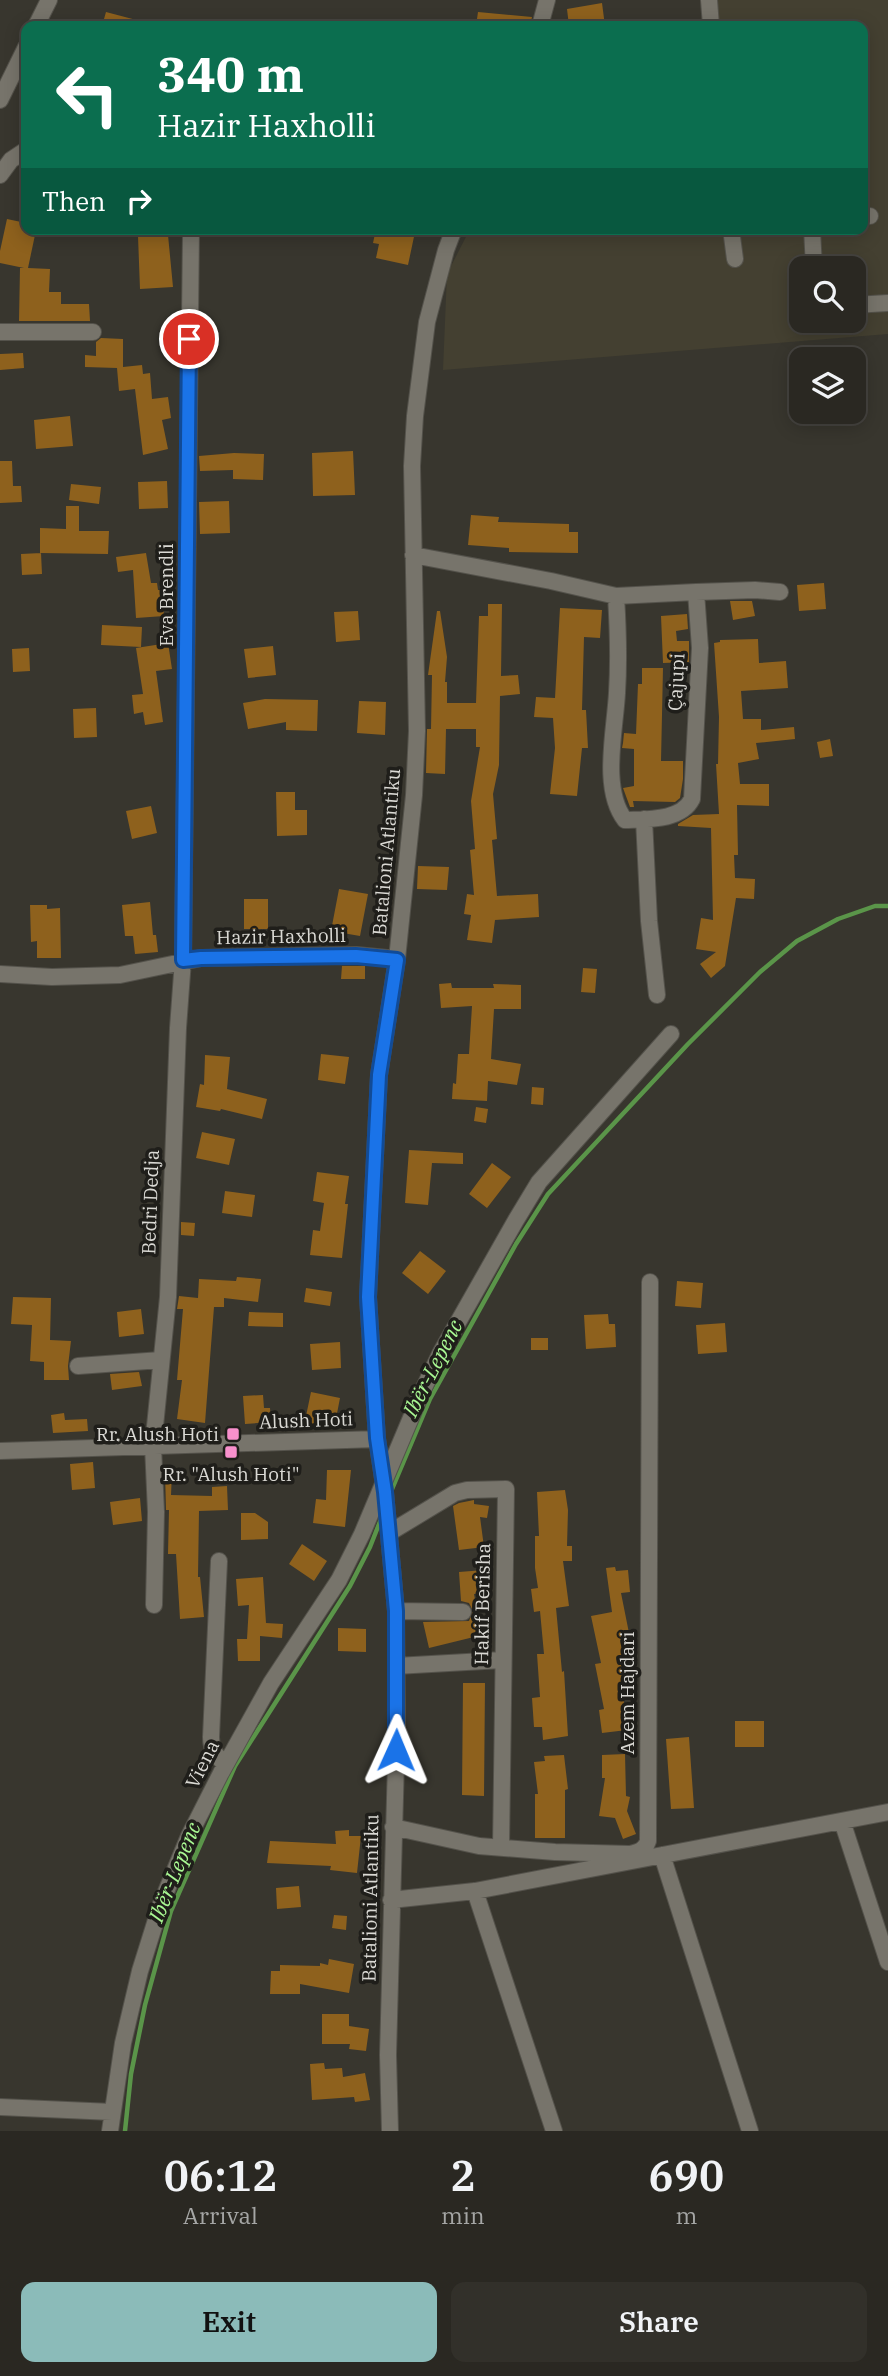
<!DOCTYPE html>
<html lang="en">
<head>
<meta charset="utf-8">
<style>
  :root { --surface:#2a2822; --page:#32302a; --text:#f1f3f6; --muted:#a5a6a5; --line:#464440; --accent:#8bbbb9 }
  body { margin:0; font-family:"IBM Plex Serif",serif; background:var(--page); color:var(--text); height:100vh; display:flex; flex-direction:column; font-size:26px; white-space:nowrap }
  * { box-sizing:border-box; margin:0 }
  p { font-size:23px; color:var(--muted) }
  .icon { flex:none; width:38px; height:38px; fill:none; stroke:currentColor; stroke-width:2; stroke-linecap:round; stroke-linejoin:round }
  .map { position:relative; height:2131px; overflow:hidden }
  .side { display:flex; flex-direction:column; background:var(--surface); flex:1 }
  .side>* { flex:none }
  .hud { position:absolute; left:21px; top:21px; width:847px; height:214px; border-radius:14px; box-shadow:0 4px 18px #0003,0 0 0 2px var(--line); background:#0b6e4f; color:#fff; overflow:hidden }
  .controls { position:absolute; left:789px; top:256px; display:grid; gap:14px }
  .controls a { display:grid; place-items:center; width:77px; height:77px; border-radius:14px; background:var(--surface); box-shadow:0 4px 18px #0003,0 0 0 2px var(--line); font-size:35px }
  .pin { position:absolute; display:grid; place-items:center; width:60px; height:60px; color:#fff; margin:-30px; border:4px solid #fff; border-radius:50%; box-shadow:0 2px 7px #0007 }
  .me { position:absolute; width:77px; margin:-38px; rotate:1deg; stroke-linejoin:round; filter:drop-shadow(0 0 5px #0008) }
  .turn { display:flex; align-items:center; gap:24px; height:147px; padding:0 21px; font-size:32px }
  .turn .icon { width:91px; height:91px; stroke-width:2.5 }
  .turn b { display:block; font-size:49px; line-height:60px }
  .then { display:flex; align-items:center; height:66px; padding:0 21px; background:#0003; gap:14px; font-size:26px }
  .eta { display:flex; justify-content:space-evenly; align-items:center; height:119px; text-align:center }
  .eta b { font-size:42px; font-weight:600; line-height:49px }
  .cta { display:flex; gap:14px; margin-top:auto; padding:14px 21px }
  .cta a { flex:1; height:80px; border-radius:14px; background:var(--accent); color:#111; font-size:28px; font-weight:600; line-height:80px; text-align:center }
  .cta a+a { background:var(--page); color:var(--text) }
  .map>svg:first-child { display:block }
  .built { fill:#444031; fill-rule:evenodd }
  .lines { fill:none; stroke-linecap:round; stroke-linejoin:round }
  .stream { stroke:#5a9549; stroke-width:4.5 }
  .building { fill:#8e611d }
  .minor-casing { stroke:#54524b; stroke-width:18 }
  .minor { stroke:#77746b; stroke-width:16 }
  .route-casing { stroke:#114b97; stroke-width:18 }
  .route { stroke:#1a73e8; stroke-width:12 }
  .poi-dot { fill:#f890cc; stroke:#1f1e1a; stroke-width:2.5 }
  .labels { text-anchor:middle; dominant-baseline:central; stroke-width:7; stroke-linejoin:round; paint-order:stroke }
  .street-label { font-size:19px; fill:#dad9d4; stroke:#1f1e1a }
  .poi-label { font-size:19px; fill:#dad9d4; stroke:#1f1e1a; text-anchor:end }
  .water-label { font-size:21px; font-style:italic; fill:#a9f893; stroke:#1f1e1a }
</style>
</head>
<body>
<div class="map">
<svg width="888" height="2131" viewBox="0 0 888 2131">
  <rect width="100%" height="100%" fill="#38362e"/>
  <path class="built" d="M 711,0 L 888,0 L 888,334 L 443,370 L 447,274 L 470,229 L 863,229 L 863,26 L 692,26 L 713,22 ZM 802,268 L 854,268 L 854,320 L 802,320 Z"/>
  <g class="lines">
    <path class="stream" d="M 390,1494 L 430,1399 L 516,1244 L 548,1194 L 688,1044 L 760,972 L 797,941 L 838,919 L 875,906 L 888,906
      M 125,2131 L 131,2074 L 145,2005 L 171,1911 L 235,1766 L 350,1586 L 370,1547 L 381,1519"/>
  </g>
  <path class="building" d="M 602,3 L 605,26 L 569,26 L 567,9 Z
    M 106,12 L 144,22 L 143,26 L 102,26 Z
    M 478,12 L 532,17 L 530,26 L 476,26 Z
    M 7,219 L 26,223 L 26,233 L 35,235 L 28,268 L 50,269 L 49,292 L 61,292 L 61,304 L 89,304 L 90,321 L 19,321 L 20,268 L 24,268 L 0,263 L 0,251 Z
    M 376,229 L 401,229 L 415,232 L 408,265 L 376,258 L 379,244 L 373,243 Z
    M 168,235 L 173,287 L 140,289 L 138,236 Z
    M 101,338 L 123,339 L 123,367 L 142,365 L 143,374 L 150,373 L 152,399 L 168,397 L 171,418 L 162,420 L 168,449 L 143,455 L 135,389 L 119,391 L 117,368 L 85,367 L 85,355 L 96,356 L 96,342 Z
    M 23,353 L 24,368 L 0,370 L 0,354 Z
    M 70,416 L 73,446 L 36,449 L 34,420 Z
    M 353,451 L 355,495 L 313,496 L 312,453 Z
    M 234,453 L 264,454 L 263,480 L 233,479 L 233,470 L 200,471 L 199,456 Z
    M 0,461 L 12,461 L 13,486 L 21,486 L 22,502 L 0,503 Z
    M 167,481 L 168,508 L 139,509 L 138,482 Z
    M 71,484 L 101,487 L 99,504 L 69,500 Z
    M 229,501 L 230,533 L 200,534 L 199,502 Z
    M 66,506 L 79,506 L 79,531 L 109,531 L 108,554 L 40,553 L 40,528 L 66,529 Z
    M 471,515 L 499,517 L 498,522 L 569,524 L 569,532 L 578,532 L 578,553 L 509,552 L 509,548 L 468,545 Z
    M 41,553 L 42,574 L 22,575 L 21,554 Z
    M 146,553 L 151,583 L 157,583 L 158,590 L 162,590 L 164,616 L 136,618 L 133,570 L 118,572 L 116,557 Z
    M 824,583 L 826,609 L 799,611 L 797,585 Z
    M 730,601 L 752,601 L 755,616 L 733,620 Z
    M 488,604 L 502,604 L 501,676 L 518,675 L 520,694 L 500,696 L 499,765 L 493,794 L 497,839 L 492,840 L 497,896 L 538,894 L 539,917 L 495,920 L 492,943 L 467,940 L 471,915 L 464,914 L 467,894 L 474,895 L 470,850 L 475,849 L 471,801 L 480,747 L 476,747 L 476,729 L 446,729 L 445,774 L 426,773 L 427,729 L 431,729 L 432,675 L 428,675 L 437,611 L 440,611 L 447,657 L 445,682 L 447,682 L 447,703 L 476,703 L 479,616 L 488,616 Z
    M 560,608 L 602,610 L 600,638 L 584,637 L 582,710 L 586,710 L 588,748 L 582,748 L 577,796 L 550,794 L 555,748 L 553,718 L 534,717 L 536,697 L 555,698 Z
    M 358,611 L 360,640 L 336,642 L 334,612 Z
    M 687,614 L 688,629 L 676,631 L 677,641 L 689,641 L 689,662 L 663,663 L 661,616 Z
    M 102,625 L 142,627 L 141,647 L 101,645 Z
    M 758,639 L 759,663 L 786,661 L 788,688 L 741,691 L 743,719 L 761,719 L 761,730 L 794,727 L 795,739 L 756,743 L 759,759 L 738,763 L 740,784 L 769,784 L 769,806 L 737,805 L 738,855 L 734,855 L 735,878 L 755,879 L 754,899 L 736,898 L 725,966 L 711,978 L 700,964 L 716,952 L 696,949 L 701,918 L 713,920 L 711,828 L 678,826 L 678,824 L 693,815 L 719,814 L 716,764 L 718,764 L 719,717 L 714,643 L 720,642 L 720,640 Z
    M 168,643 L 172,669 L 156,671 L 163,722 L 145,725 L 143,712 L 134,714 L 132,695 L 143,694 L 136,648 Z
    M 273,646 L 276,675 L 248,678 L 244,649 Z
    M 29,648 L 30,671 L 13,672 L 12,649 Z
    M 642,668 L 663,668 L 661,761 L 683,761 L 683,779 L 680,798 L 675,802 L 633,801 L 634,807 L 630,807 L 623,788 L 634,786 L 634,749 L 622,748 L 623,743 L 624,733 L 636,734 L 638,684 L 642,684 Z
    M 265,699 L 318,700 L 317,731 L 286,730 L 286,722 L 248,729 L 243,703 Z
    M 359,701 L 386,702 L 385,735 L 357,733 Z
    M 96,708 L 97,737 L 74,738 L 73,709 Z
    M 830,739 L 833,756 L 820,758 L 817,742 Z
    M 276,792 L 295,792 L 295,810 L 307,810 L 307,835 L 277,836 Z
    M 151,806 L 157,833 L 132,839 L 126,811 Z
    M 418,866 L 449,867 L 447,890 L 417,889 Z
    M 339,889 L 368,894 L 360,936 L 331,931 Z
    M 244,899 L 268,899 L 268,929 L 244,929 Z
    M 150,902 L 153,935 L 156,935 L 158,952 L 135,954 L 133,936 L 125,936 L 122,905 Z
    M 30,905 L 47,905 L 47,909 L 60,908 L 61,958 L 37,958 L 37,941 L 31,942 Z
    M 342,966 L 365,966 L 365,979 L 341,979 Z
    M 583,968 L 597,969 L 595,993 L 581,992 Z
    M 451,983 L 452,988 L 494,988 L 493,984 L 521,985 L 521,1009 L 494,1009 L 491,1059 L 521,1064 L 517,1085 L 488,1081 L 487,1101 L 452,1099 L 453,1083 L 456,1084 L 458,1054 L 469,1054 L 472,1006 L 441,1008 L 439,984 Z
    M 321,1054 L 349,1057 L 345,1084 L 318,1080 Z
    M 205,1055 L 230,1057 L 227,1089 L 267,1099 L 262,1119 L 221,1109 L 220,1111 L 196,1107 L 200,1084 L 204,1085 Z
    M 532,1087 L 544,1088 L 543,1105 L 531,1104 Z
    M 476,1107 L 488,1109 L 486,1123 L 474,1121 Z
    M 202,1132 L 235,1139 L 229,1165 L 196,1158 Z
    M 409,1150 L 463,1153 L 463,1164 L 432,1163 L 428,1205 L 405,1203 Z
    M 492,1163 L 511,1177 L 487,1208 L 469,1194 Z
    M 317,1172 L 349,1176 L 345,1204 L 348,1204 L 342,1258 L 310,1255 L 313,1230 L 320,1231 L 324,1203 L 313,1201 Z
    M 225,1191 L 255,1195 L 252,1217 L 222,1213 Z
    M 181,1222 L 195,1223 L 194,1236 L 181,1235 Z
    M 420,1251 L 446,1271 L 428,1294 L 402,1273 Z
    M 237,1277 L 261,1279 L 258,1302 L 224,1298 L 224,1307 L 214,1307 L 205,1423 L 177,1419 L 182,1380 L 177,1380 L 183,1309 L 177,1309 L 179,1296 L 198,1298 L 199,1279 L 236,1281 Z
    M 677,1281 L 703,1283 L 701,1308 L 675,1306 Z
    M 306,1288 L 332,1292 L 330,1306 L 304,1302 Z
    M 13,1297 L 51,1298 L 50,1340 L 71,1341 L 68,1366 L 69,1380 L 44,1380 L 44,1362 L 30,1361 L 32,1325 L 11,1324 Z
    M 141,1309 L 144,1334 L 119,1337 L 117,1312 Z
    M 249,1312 L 283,1313 L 283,1327 L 248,1326 Z
    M 608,1314 L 609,1324 L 615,1324 L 616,1347 L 586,1349 L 584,1315 Z
    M 725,1323 L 727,1352 L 698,1354 L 696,1325 Z
    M 531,1338 L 548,1338 L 548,1350 L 531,1350 Z
    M 340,1342 L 341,1368 L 312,1370 L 310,1344 Z
    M 139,1372 L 142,1386 L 112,1390 L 110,1374 Z
    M 311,1392 L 340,1398 L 334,1429 L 311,1424 L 312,1418 L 306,1416 Z
    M 263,1395 L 264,1408 L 270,1408 L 271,1422 L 245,1424 L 243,1396 Z
    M 64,1413 L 65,1420 L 87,1419 L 88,1431 L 53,1433 L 51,1415 Z
    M 93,1462 L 95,1488 L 72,1490 L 70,1464 Z
    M 327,1470 L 351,1470 L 345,1527 L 313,1523 L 316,1499 L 326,1500 Z
    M 165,1471 L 172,1472 L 171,1495 L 212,1496 L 212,1487 L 227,1486 L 228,1510 L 199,1511 L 198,1577 L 200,1577 L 204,1617 L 180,1619 L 176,1554 L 168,1554 L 169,1510 L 166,1510 Z
    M 565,1490 L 568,1510 L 567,1546 L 572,1546 L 572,1561 L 563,1561 L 569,1606 L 556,1608 L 562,1672 L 564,1671 L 568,1736 L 543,1740 L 542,1727 L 534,1727 L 532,1698 L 540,1697 L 537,1654 L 544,1654 L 540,1611 L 534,1612 L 531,1589 L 538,1588 L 535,1568 L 535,1536 L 539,1536 L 537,1492 Z
    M 140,1498 L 142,1521 L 113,1525 L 110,1502 Z
    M 474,1500 L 474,1504 L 489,1506 L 487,1518 L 480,1517 L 484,1547 L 459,1550 L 453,1506 L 459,1503 Z
    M 241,1513 L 255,1513 L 268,1522 L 268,1539 L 241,1540 Z
    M 302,1544 L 327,1561 L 314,1581 L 289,1564 Z
    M 615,1567 L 616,1571 L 628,1570 L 630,1592 L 621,1593 L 630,1638 L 620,1640 L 629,1685 L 622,1686 L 627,1730 L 602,1733 L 599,1710 L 604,1709 L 595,1664 L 601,1663 L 591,1616 L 612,1612 L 606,1568 Z
    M 484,1570 L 486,1593 L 474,1594 L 482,1635 L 429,1648 L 423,1622 L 469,1621 L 473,1611 L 469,1603 L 461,1601 L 459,1572 Z
    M 263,1577 L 266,1623 L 283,1624 L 282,1638 L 260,1636 L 260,1661 L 238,1661 L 237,1639 L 247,1639 L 249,1605 L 238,1606 L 236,1579 Z
    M 338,1628 L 366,1629 L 366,1652 L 338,1651 Z
    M 463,1683 L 485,1683 L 484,1796 L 462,1795 Z
    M 735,1721 L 764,1721 L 764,1747 L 735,1747 Z
    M 689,1737 L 694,1808 L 671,1809 L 666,1739 Z
    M 625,1754 L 626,1796 L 630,1797 L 627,1811 L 636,1834 L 623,1839 L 615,1818 L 599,1816 L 605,1778 L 602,1778 L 602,1755 Z
    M 564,1755 L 568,1789 L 565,1790 L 565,1838 L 535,1838 L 535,1794 L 538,1794 L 534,1762 L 545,1761 L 544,1756 Z
    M 349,1830 L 349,1836 L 361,1836 L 357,1873 L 330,1870 L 331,1866 L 267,1863 L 270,1841 L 336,1844 L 335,1831 Z
    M 299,1886 L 301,1907 L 277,1909 L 276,1888 Z
    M 334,1915 L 347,1916 L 346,1930 L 332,1928 Z
    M 329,1959 L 354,1964 L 349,1993 L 300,1984 L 300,1994 L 270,1994 L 271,1971 L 280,1971 L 280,1965 L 320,1966 L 320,1963 L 328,1965 Z
    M 322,2014 L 349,2014 L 349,2026 L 369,2029 L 366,2051 L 349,2049 L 350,2044 L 322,2044 Z
    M 324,2063 L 325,2069 L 342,2068 L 343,2077 L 365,2073 L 370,2100 L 355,2102 L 354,2097 L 312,2100 L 310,2064 Z"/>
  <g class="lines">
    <defs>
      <path id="minor" d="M 709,0 L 711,26
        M 36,26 L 49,0
        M 540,26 L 547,0
        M 0,100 L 26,47
        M 0,175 L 11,160 L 26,150
        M 863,216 L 870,216
        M 731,229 L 735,259
        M 812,229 L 814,268
        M 854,305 L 888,303
        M 0,332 L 93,332
        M 413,555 L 551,581 L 616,596 L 696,592 L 700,648 L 692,799 C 681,821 647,819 625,820 C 601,789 615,731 617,693 C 619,661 618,628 616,596
        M 696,592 L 755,590 L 780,592
        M 644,819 L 649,921 L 657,995
        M 0,974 L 52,977 L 120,975 L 201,958 L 356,955 L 397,959
        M 78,1366 L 161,1360
        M 0,1451 L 377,1439
        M 389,1533 L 455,1493 L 467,1490 L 506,1489 L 501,1848
        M 219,1561 L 211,1737 C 211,1750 216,1756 225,1764
        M 154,1605 L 156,1512 L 153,1446 L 168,1297 L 178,1028 L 183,960 L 191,229
        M 396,1611 L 463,1612
        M 396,1666 L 502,1660
        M 842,1821 L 888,1962
        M 393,1827 L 479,1846 L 555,1852 L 630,1854 C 639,1852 645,1850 648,1841 L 650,1282
        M 662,1855 L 750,2131
        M 475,1891 L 554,2131
        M 391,1900 L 475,1891 L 888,1812
        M 0,2107 L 112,2112
        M 110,2131 L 123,2043 L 140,1971 L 161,1904 L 189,1836 L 221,1773 L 271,1683 L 339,1580 L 362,1534 L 421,1394 L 440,1354 L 516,1220 L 539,1182 L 671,1034
        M 390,2131 L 388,2055 L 397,1724 L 396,1611 L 385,1492 L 377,1439 L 368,1297 L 379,1075 L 397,959 L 414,795 L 417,731 L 412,466 L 415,416 L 427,322 L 446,250 L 454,229"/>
    </defs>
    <use href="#minor" class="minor-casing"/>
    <use href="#minor" class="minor"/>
  </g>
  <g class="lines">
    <defs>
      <path id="route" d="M 189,339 L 183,960 L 201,958 L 356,956 L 397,960 L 379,1075 L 368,1297 L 377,1438 L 385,1492 L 396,1611 L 396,1750"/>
    </defs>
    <use href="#route" class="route-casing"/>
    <use href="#route" class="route"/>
  </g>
  <g class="poi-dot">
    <rect x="226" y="1427" width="14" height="14" rx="3.5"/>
    <rect x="224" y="1445" width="14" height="14" rx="3.5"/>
  </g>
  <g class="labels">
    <g class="street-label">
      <text transform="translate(166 595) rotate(-90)">Eva Brendli</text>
      <text transform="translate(676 682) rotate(-87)">Çajupi</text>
      <text transform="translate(386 852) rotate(-85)">Batalioni Atlantiku</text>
      <text transform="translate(281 936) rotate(-1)">Hazir Haxholli</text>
      <text transform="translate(150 1202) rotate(-88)">Bedri Dedja</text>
      <text transform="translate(306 1420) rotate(-2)">Alush Hoti</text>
      <text transform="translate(482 1604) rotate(-89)">Hakif Berisha</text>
      <text transform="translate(627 1693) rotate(-90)">Azem Hajdari</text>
      <text transform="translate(202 1764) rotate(-63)">Viena</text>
      <text transform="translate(370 1898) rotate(-89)">Batalioni Atlantiku</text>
    </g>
    <g class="poi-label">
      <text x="219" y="1434">Rr. Alush Hoti</text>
      <text x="231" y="1474" text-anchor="middle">Rr. "Alush Hoti"</text>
    </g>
    <g class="water-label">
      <text transform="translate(432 1368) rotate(-63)">Ibër-Lepenc</text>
      <text transform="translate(174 1872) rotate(-68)">Ibër-Lepenc</text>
    </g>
  </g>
</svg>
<div class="controls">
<a><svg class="icon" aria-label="search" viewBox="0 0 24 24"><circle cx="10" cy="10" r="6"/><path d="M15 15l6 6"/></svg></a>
<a><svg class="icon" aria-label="layers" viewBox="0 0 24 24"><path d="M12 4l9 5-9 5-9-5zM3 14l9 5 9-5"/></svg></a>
</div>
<div class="pin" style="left:189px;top:339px;background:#d93025"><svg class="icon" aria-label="arrive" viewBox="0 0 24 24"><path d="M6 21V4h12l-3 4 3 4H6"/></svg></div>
<svg class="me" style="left:396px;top:1750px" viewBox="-20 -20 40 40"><path d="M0-17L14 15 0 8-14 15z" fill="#1a73e8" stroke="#fff" stroke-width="4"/></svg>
<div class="hud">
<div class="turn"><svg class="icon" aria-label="left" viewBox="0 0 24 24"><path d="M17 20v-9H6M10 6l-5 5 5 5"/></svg><div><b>340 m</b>Hazir Haxholli</div></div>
<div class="then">Then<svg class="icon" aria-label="right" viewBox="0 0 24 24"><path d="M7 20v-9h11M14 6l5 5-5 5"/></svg></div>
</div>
</div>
<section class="side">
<div class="eta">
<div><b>06:12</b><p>Arrival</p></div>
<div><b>2</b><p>min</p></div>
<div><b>690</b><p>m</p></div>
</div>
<div class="cta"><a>Exit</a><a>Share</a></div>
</section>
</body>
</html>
